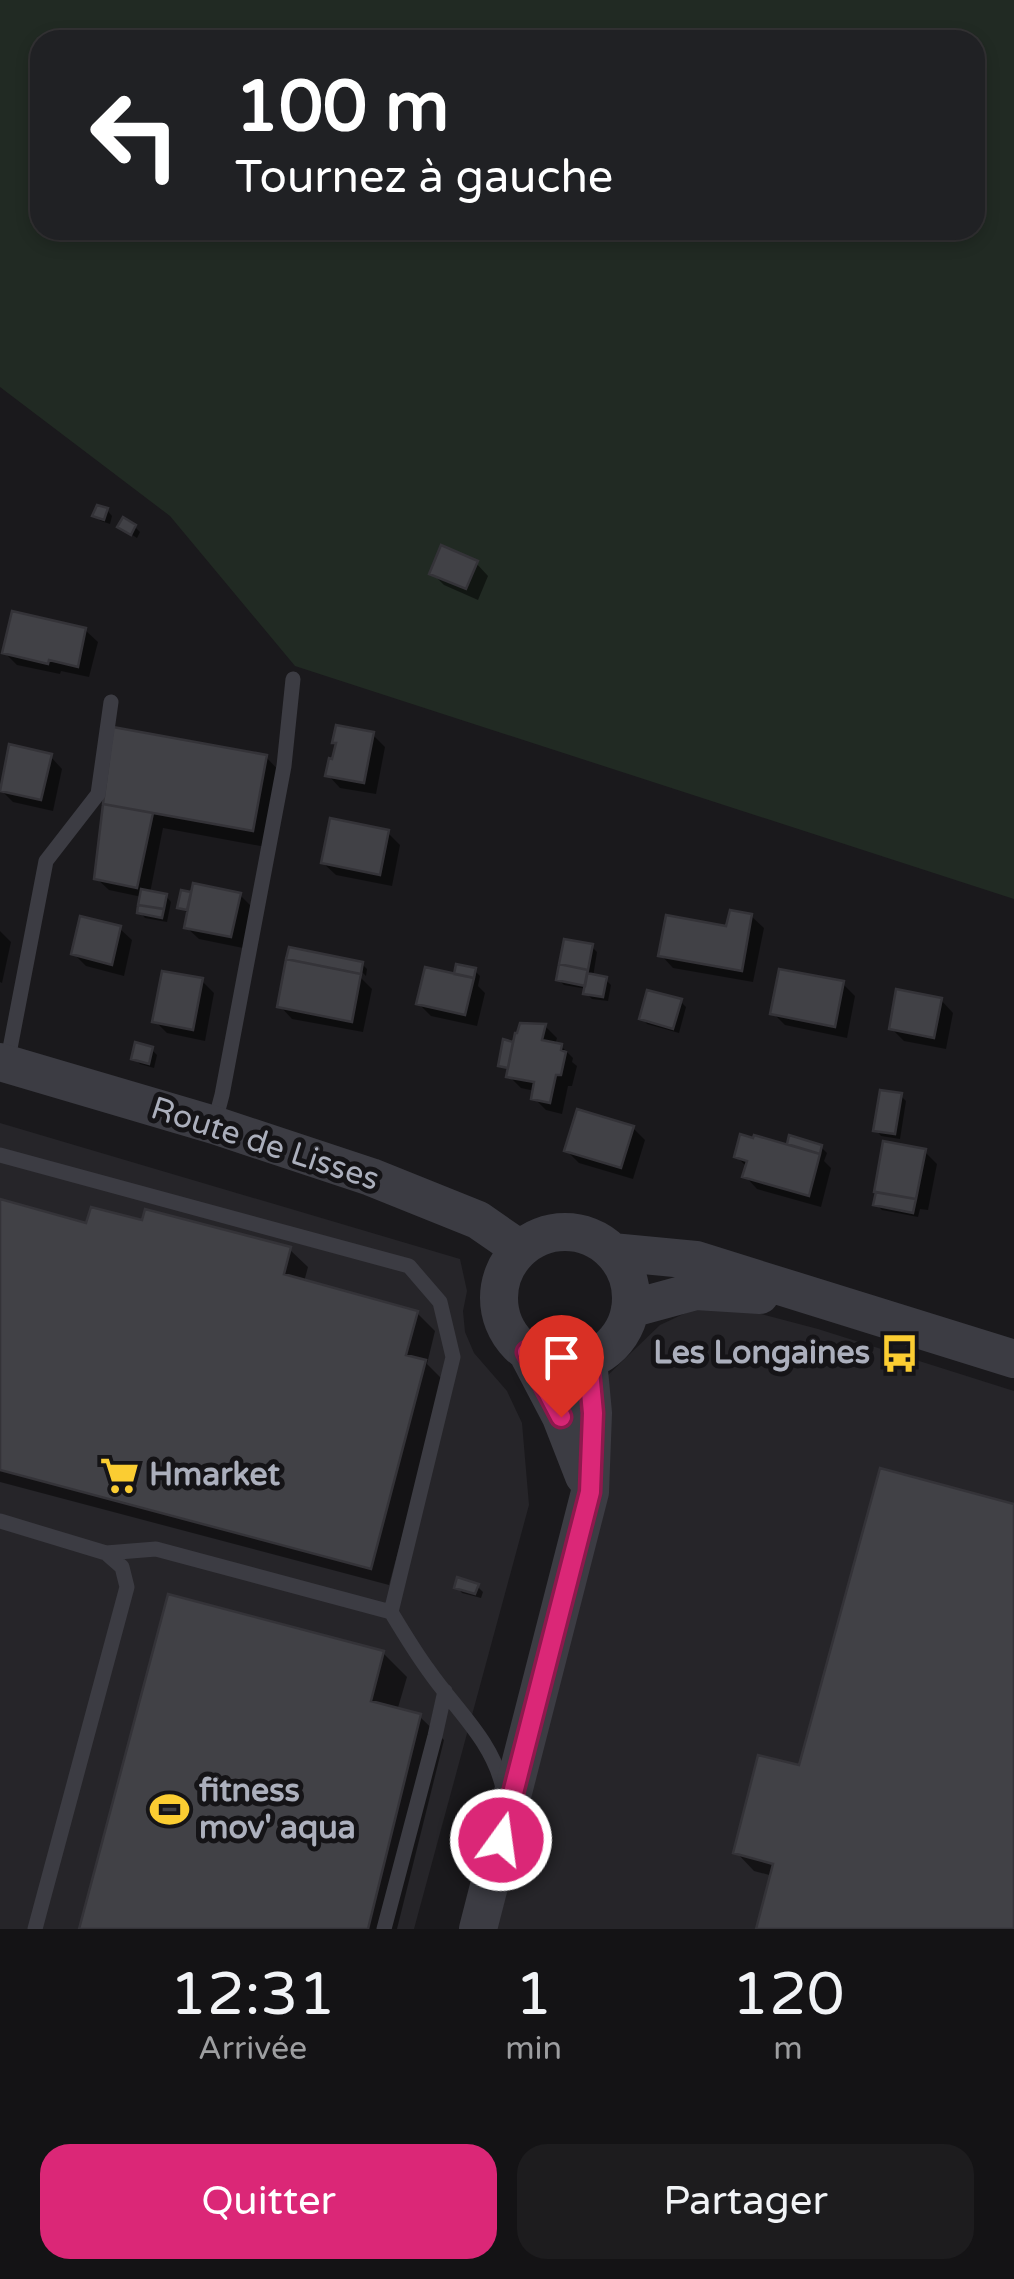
<!DOCTYPE html>
<html lang="fr">
<head>
<meta charset="utf-8">
<style>
  :root { --surface:#141315; --page:#1d1c1e; --text:#f1f3f6; --muted:#9d9ea0; --line:#333234; --accent:#db2777 }
  body { margin:0; font-family:"Varela Round",sans-serif; background:var(--page); color:var(--text); height:100vh; display:flex; flex-direction:column; font-size:38px; white-space:nowrap }
  * { box-sizing:border-box; margin:0 }
  p { font-size:32px; color:var(--muted) }
  .icon { flex:none; width:55px; height:55px; fill:none; stroke:currentColor; stroke-width:2; stroke-linecap:round; stroke-linejoin:round }
  .map { position:relative; height:1929px; overflow:hidden }
  .drawer { display:flex; flex-direction:column; background:var(--surface); flex:1 }
  .drawer>* { flex:none }
  .hud { position:absolute; left:30px; top:30px; width:955px; height:210px; border-radius:30px; box-shadow:0 5px 15px #0003,0 0 0 2px var(--line); background:#202124; color:#fff; overflow:hidden }
  .pin { position:absolute; display:grid; place-items:center; width:85px; height:85px; color:#fff; margin:-102px -42px; border-radius:50% 50% 50% 0; rotate:-45deg; box-shadow:0 0 10px #0007 }
  .pin .icon { rotate:45deg }
  .me { position:absolute; width:110px; margin:-55px; rotate:14deg; stroke-linejoin:round; filter:drop-shadow(0 0 8px #0008) }
  .turn { display:flex; align-items:center; gap:35px; height:210px; padding:0 40px; font-size:45px }
  .turn .icon { width:130px; height:130px; stroke-width:2.5 }
  .turn b { display:block; font-size:70px; line-height:85px }
  .eta { display:flex; justify-content:space-evenly; align-items:center; height:170px; text-align:center }
  .eta b { font-size:60px; font-weight:600; line-height:70px }
  .action { display:flex; gap:20px; margin-top:auto; padding:20px 40px }
  .action a { flex:1; height:115px; border-radius:30px; background:var(--accent); color:#fff; font-size:40px; font-weight:600; line-height:115px; text-align:center }
  .action a+a { background:var(--page); color:var(--text) }
  .map>svg:first-child { display:block }
  .built { fill:#262529 }
  .green { fill:#212a23; fill-rule:evenodd }
  .shadow { fill:#0007 }
  .building { fill:#414146; stroke:#343338; stroke-width:2.5 }
  .lines { fill:none; stroke-linecap:round; stroke-linejoin:round }
  .service { stroke:#3c3c43; stroke-width:15 }
  .tertiary { stroke:#3c3c43; stroke-width:38 }
  .route-casing { stroke:#8e194d; stroke-width:25 }
  .route { stroke:#db2777; stroke-width:18 }
  .labels { text-anchor:middle; dominant-baseline:central; stroke-width:10; stroke-linejoin:round; paint-order:stroke }
  .street-label { font-size:32px; fill:#abafbc; stroke:#151417 }
  .poi-label { font-size:32px; font-weight:bold; fill:#abafbc; stroke:#151417; text-anchor:start }
</style>
</head>
<body>
<div class="map">
<svg width="1014" height="1929" viewBox="0 0 1014 1929">
  <rect width="100%" height="100%" fill="#1a191c"/>
  <path class="built" d="M 0,1123 L 460,1259 L 467,1291 L 463,1311 L 465,1332 L 474,1353 L 507,1391 L 522,1423 L 529,1505 L 414,1929 L 0,1929 Z
    M 692,1310 L 746,1310 L 818,1329 L 1014,1391 L 1014,1929 L 482,1929 L 608,1375 L 660,1325 Z"/>
  <path class="green" d="M 0,0 L 1014,0 L 1014,899 L 295,666 L 170,516 L 0,387 ZM 40,40 L 975,40 L 975,230 L 40,230 Z"/>
  <path class="shadow" d="M 107,510 L 112,516 L 110,524 L 101,521 L 95,516 Z
    M 120,527 L 135,527 L 140,532 L 137,538 Z
    M 476,563 L 488,576 L 478,600 L 444,585 L 432,573 Z
    M 85,630 L 98,642 L 89,677 L 61,671 L 60,674 L 17,665 L 4,652 Z
    M 373,735 L 385,747 L 376,794 L 340,788 L 328,775 L 334,762 L 338,745 L 335,742 Z
    M 50,756 L 62,769 L 53,811 L 13,802 L 1,790 Z
    M 266,757 L 284,776 L 271,848 L 163,828 L 150,893 L 166,896 L 171,902 L 167,922 L 145,918 L 140,912 L 142,897 L 109,890 L 96,878 L 105,806 Z
    M 388,833 L 400,845 L 392,886 L 336,875 L 323,863 Z
    M 183,893 L 240,895 L 252,907 L 243,948 L 199,939 L 186,927 L 189,914 L 180,907 Z
    M 751,916 L 764,928 L 753,982 L 673,968 L 661,955 Z
    M 119,928 L 132,940 L 124,976 L 86,966 L 74,954 Z
    M 0,931 L 11,942 L 2,983 L 0,982 Z
    M 592,947 L 597,952 L 593,977 L 605,979 L 611,985 L 608,1001 L 592,999 L 586,993 L 587,989 L 564,985 L 558,979 Z
    M 291,950 L 362,964 L 367,969 L 366,976 L 354,964 L 350,967 L 372,989 L 363,1032 L 292,1019 L 280,1006 Z
    M 475,971 L 480,976 L 478,986 L 485,993 L 477,1026 L 431,1016 L 419,1004 Z
    M 202,981 L 214,993 L 205,1041 L 167,1033 L 155,1021 Z
    M 843,984 L 855,996 L 847,1038 L 785,1025 L 773,1013 Z
    M 941,1000 L 953,1013 L 946,1049 L 904,1041 L 892,1029 Z
    M 681,1002 L 686,1007 L 679,1033 L 647,1024 L 642,1018 Z
    M 545,1026 L 557,1038 L 555,1045 L 561,1046 L 573,1058 L 572,1062 L 577,1066 L 572,1086 L 568,1086 L 562,1114 L 546,1110 L 534,1098 L 535,1091 L 521,1088 L 509,1076 L 510,1071 L 501,1065 L 512,1044 L 515,1047 Z
    M 151,1049 L 157,1055 L 154,1068 L 140,1064 L 134,1058 Z
    M 900,1095 L 906,1101 L 900,1139 L 881,1136 L 876,1130 Z
    M 633,1128 L 645,1140 L 633,1179 L 579,1163 L 567,1151 Z
    M 791,1138 L 821,1147 L 827,1153 L 824,1161 L 831,1168 L 821,1207 L 757,1189 L 745,1176 L 748,1168 L 737,1157 L 788,1147 Z
    M 924,1151 L 937,1164 L 928,1210 L 920,1209 L 918,1217 L 882,1210 L 876,1204 Z
    M 0,1202 L 88,1226 L 144,1223 L 289,1249 L 308,1267 L 304,1282 L 417,1313 L 435,1331 L 427,1364 L 444,1381 L 389,1585 L 0,1482 Z
    M 1014,1506 L 1014,1929 L 759,1929 L 773,1876 L 754,1871 L 736,1852 Z
    M 477,1586 L 483,1592 L 481,1598 L 462,1593 L 457,1587 Z
    M 383,1653 L 407,1677 L 397,1711 L 420,1717 L 444,1740 L 397,1929 L 81,1929 Z"/>
  <path class="building" d="M 97,505 L 108,508 L 104,520 L 92,516 Z
    M 123,517 L 136,525 L 131,535 L 117,527 Z
    M 441,545 L 478,561 L 466,589 L 429,574 Z
    M 12,611 L 86,628 L 78,667 L 49,660 L 48,664 L 2,653 Z
    M 336,725 L 374,732 L 364,783 L 325,776 L 329,758 L 332,759 L 336,743 L 332,743 Z
    M 113,727 L 267,755 L 253,831 L 103,804 Z
    M 9,744 L 52,754 L 41,800 L 0,791 Z
    M 103,804 L 153,813 L 137,888 L 94,879 Z
    M 330,818 L 389,830 L 380,875 L 321,863 Z
    M 193,883 L 241,893 L 231,937 L 184,928 Z
    M 141,889 L 167,894 L 164,909 L 138,905 Z
    M 181,890 L 191,892 L 187,910 L 177,908 Z
    M 138,905 L 164,909 L 162,918 L 137,913 Z
    M 730,910 L 752,914 L 742,971 L 658,956 L 666,915 L 726,926 Z
    M 80,916 L 121,926 L 112,965 L 71,954 Z
    M 564,939 L 593,944 L 588,970 L 559,964 Z
    M 289,947 L 363,962 L 361,974 L 286,959 Z
    M 286,959 L 361,974 L 352,1022 L 277,1007 Z
    M 456,964 L 476,968 L 474,978 L 454,974 Z
    M 559,964 L 588,970 L 585,986 L 556,980 Z
    M 425,967 L 474,978 L 465,1015 L 416,1004 Z
    M 779,969 L 844,981 L 835,1027 L 770,1014 Z
    M 162,971 L 203,978 L 193,1030 L 152,1022 Z
    M 587,973 L 607,977 L 603,997 L 583,994 Z
    M 896,989 L 942,998 L 934,1038 L 889,1029 Z
    M 647,990 L 682,999 L 673,1029 L 639,1019 Z
    M 520,1023 L 546,1024 L 542,1040 L 562,1044 L 561,1050 L 566,1052 L 561,1075 L 556,1075 L 550,1103 L 531,1099 L 534,1082 L 506,1077 L 515,1033 L 517,1033 Z
    M 503,1039 L 513,1042 L 508,1068 L 498,1066 Z
    M 135,1042 L 153,1047 L 149,1064 L 131,1059 Z
    M 880,1090 L 902,1093 L 895,1134 L 873,1131 Z
    M 577,1109 L 634,1126 L 621,1168 L 564,1151 Z
    M 740,1134 L 753,1138 L 754,1135 L 820,1154 L 809,1196 L 742,1177 L 747,1161 L 734,1157 Z
    M 789,1135 L 822,1145 L 820,1154 L 787,1144 Z
    M 883,1141 L 926,1149 L 916,1199 L 874,1192 Z
    M 876,1192 L 916,1199 L 913,1213 L 873,1205 Z
    M 0,1199 L 86,1223 L 91,1207 L 142,1220 L 145,1209 L 291,1247 L 284,1274 L 418,1311 L 406,1355 L 426,1360 L 371,1569 L 0,1470 Z
    M 880,1468 L 1014,1504 L 1014,1929 L 756,1929 L 773,1864 L 733,1853 L 758,1755 L 799,1765 Z
    M 457,1577 L 479,1584 L 475,1594 L 454,1588 Z
    M 168,1594 L 384,1651 L 371,1701 L 421,1714 L 368,1929 L 79,1929 Z"/>
  <g class="lines">
    <path class="service" d="M 7,1064 L 46,861 L 98,794 L 111,702
      M 214,1125 L 222,1095 L 284,766 L 293,679
      M 0,1155 L 409,1266 L 440,1302 L 453,1357 L 391,1612 L 156,1549 L 106,1553
      M 0,1521 L 106,1553 L 122,1567 L 127,1587 L 35,1929
      M 391,1612 C 403,1632 415,1652 429,1671 C 456,1710 492,1740 503,1788
      M 384,1929 L 435,1736 L 445,1691"/>
    <path class="tertiary" d="M 0,1062 L 214,1125 L 371,1177 L 478,1220 L 520,1249
      M499 1298a66 66 0 1 1 132 0a66 66 0 1 1-132 0Z
      M 612,1252 L 696,1260 L 1014,1359
      M 630,1309 L 696,1291 L 760,1295
      M 527,1352 L 561,1417 L 584,1476
      M 478,1929 L 590,1492 L 593,1413 L 588,1360"/>
  </g>
  <g class="lines">
    <defs>
      <path id="route" d="M 501,1840 L 590,1492 L 593,1413 L 588,1360 C 564,1365 549,1363 527,1352 L 561,1417"/>
    </defs>
    <use href="#route" class="route-casing"/>
    <use href="#route" class="route"/>
  </g>
  <defs>
    <symbol id="bus-bare" viewBox="-9 -9 18 18"><path d="M-5-6H5V4H4V6H2V4H-2V6H-4V4H-5ZM-3.5-4V0h7V-4ZM-3.5 1.2v1.5H-2V1.2ZM2 1.2v1.5H3.5V1.2Z" fill="#fbcd32" stroke="#151417" stroke-width="2.5" paint-order="stroke"/></symbol>
    <symbol id="supermarket-bare" viewBox="-9 -9 18 18"><path d="M-6-5.5h2.5l.6 2H6L4.5 2H-2.5L-4.4-4H-6ZM-1.5 3.2a1.3 1.3 0 1 0 .1 0ZM3 3.2a1.3 1.3 0 1 0 .1 0Z" fill="#fbcd32" stroke="#151417" stroke-width="2.5" paint-order="stroke"/></symbol>
    <symbol id="stadium-bare" viewBox="-9 -9 18 18"><path d="M0-5a6.5 5 0 1 0 0 10a6.5 5 0 1 0 0-10ZM-3.5-1.8h7v3.6h-7Z" fill="#fbcd32" stroke="#151417" stroke-width="2.5" paint-order="stroke"/></symbol>
  </defs>
  <g fill-rule="evenodd">
    <use href="#bus-bare" x="872" y="1326" width="55" height="55"/>
    <use href="#supermarket-bare" x="92" y="1448" width="55" height="55"/>
    <use href="#stadium-bare" x="142" y="1782" width="55" height="55"/>
  </g>
  <g class="labels">
    <g class="street-label">
      <text transform="translate(265 1144) rotate(18)">Route de Lisses</text>
    </g>
    <g class="poi-label">
      <text x="870" y="1353" text-anchor="end">Les Longaines</text>
      <text x="149" y="1475">Hmarket</text>
      <text x="199" y="1791">fitness<tspan x="199" dy="37">mov' aqua</tspan></text>
    </g>
  </g>
</svg>
<div class="pin" style="left:561px;top:1417px;background:#d93025"><svg class="icon" aria-label="arrive" viewBox="0 0 24 24"><path d="M6 21V4h12l-3 4 3 4H6"/></svg></div>
<svg class="me" style="left:501px;top:1840px" viewBox="-20 -20 40 40"><circle r="17" fill="#db2777" stroke="#fff" stroke-width="3"/><path d="M0-11L8 9 0 5-8 9z" fill="#fff"/></svg>
<div class="hud">
<div class="turn"><svg class="icon" aria-label="left" viewBox="0 0 24 24"><path d="M17 20v-9H6M10 6l-5 5 5 5"/></svg><div><b>100 m</b>Tournez à gauche</div></div>
</div>
</div>
<section class="drawer">
<div class="eta">
<div><b>12:31</b><p>Arrivée</p></div>
<div><b>1</b><p>min</p></div>
<div><b>120</b><p>m</p></div>
</div>
<div class="action"><a>Quitter</a><a>Partager</a></div>
</section>
</body>
</html>
